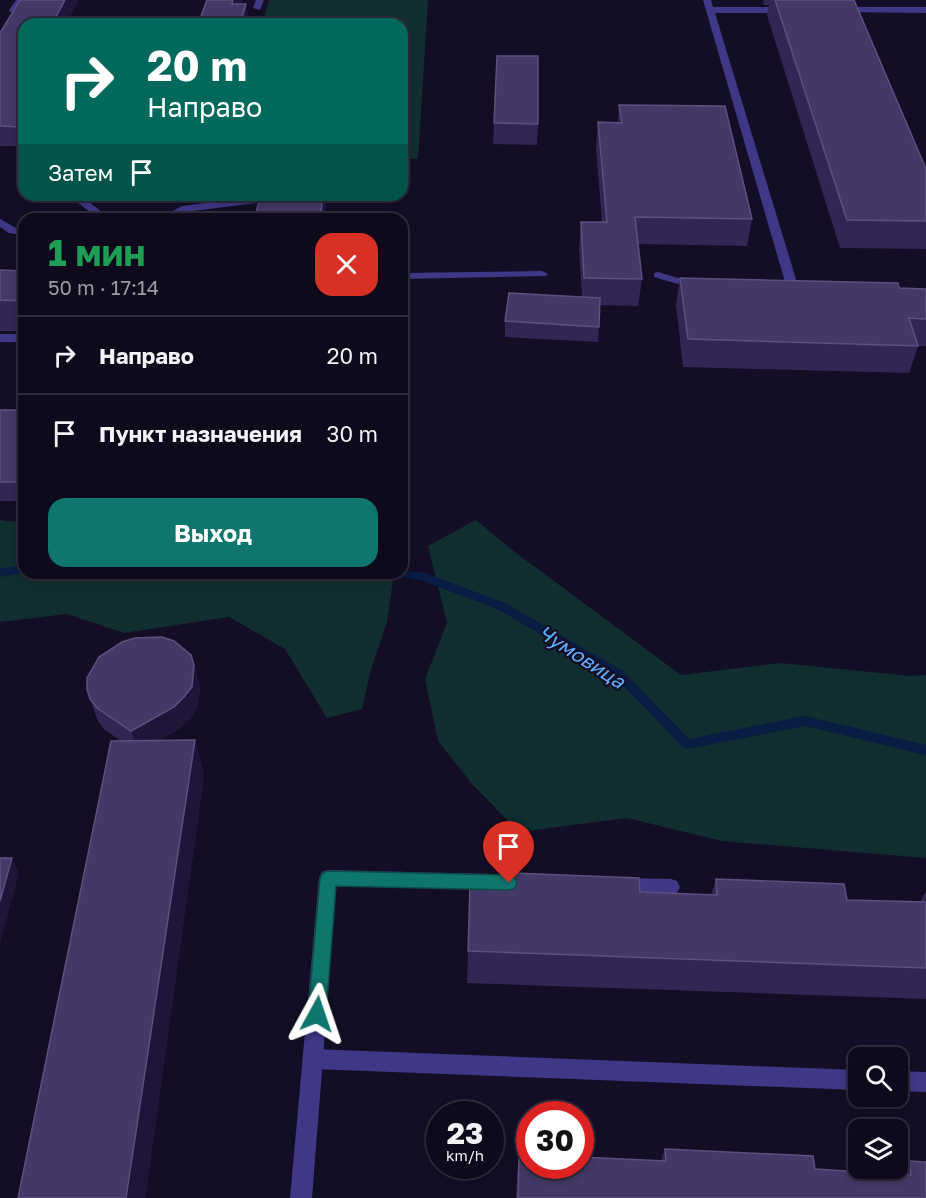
<!DOCTYPE html>
<html lang="ru">
<head>
<meta charset="utf-8">
<style>
  :root { --surface:#0e0a1c; --page:#1c1829; --text:#f1f3f6; --muted:#9b9aa3; --line:#2e2b3b; --accent:#0f766e }
  body { margin:0; font-family:"Golos Text",sans-serif; background:var(--page); color:var(--text); height:100vh; display:flex; flex-direction:column; font-size:22px; white-space:nowrap }
  * { box-sizing:border-box; margin:0 }
  p { font-size:20px; color:var(--muted) }
  .icon { flex:none; width:33px; height:33px; fill:none; stroke:currentColor; stroke-width:2; stroke-linecap:round; stroke-linejoin:round }
  .map { position:relative; flex:1; overflow:hidden }
  .side { position:absolute; left:18px; top:213px; width:390px; height:366px; display:flex; flex-direction:column; background:var(--surface); border-radius:18px; box-shadow:0 3px 9px #0003,0 0 0 2px var(--line) }
  .side>* { flex:none }
  .top-card { position:absolute; left:18px; top:18px; width:390px; height:183px; border-radius:18px; box-shadow:0 3px 9px #0003,0 0 0 2px var(--line); background:#00695c; color:#fff; overflow:hidden }
  .tools { position:absolute; left:848px; top:1047px; display:grid; gap:12px }
  .tools a { display:grid; place-items:center; width:60px; height:60px; border-radius:12px; background:var(--surface); box-shadow:0 3px 9px #0003,0 0 0 2px var(--line); font-size:30px }
  .speed { position:absolute; left:426px; top:1101px; display:flex; gap:12px; font-size:30px; font-weight:700; text-align:center }
  .speed>* { display:grid; place-content:center; width:78px; height:78px; border-radius:50%; background:var(--surface); box-shadow:0 3px 9px #0003,0 0 0 2px var(--line); line-height:1 }
  .speed small { font-size:15px; font-weight:400 }
  .speed .limit { border:9px solid #d22; background:#fff; color:#111 }
  .pin { position:absolute; display:grid; place-items:center; width:51px; height:51px; color:#fff; margin:-62px -26px; border-radius:50% 50% 50% 0; rotate:-45deg; box-shadow:0 0 6px #0007 }
  .pin .icon { rotate:45deg }
  .me { position:absolute; width:66px; margin:-33px; rotate:5deg; stroke-linejoin:round; filter:drop-shadow(0 0 4px #0008) }
  .turn { display:flex; align-items:center; gap:21px; height:126px; padding:0 30px; font-size:27px }
  .turn .icon { width:78px; height:78px; stroke-width:2.5 }
  .turn b { display:block; font-size:42px; line-height:51px }
  .then { display:flex; align-items:center; height:57px; padding:0 30px; background:#0003; gap:12px; font-size:22px }
  .round { display:grid; place-items:center; flex:none; width:63px; height:63px; border-radius:18px; background:var(--page) }
  .summary { display:flex; align-items:center; justify-content:space-between; height:102px; padding:0 30px }
  h1 { font-size:36px; font-weight:700; line-height:45px; color:#1e9e55 }
  .cta { display:flex; gap:12px; margin-top:auto; padding:12px 30px }
  .cta a { flex:1; height:69px; border-radius:18px; background:var(--accent); color:#fff; font-size:24px; font-weight:700; line-height:69px; text-align:center }
  ul { padding:0; list-style:none }
  li { display:flex; align-items:center; gap:18px; height:78px; padding:0 30px; border-top:2px solid var(--line) }
  li div { flex:1 }
  li b { display:block; font-size:22px }
  li em { font-style:normal }
  .map>svg:first-child { display:block }
  .green { fill:#112f30 }
  .lines { fill:none; stroke-linecap:round; stroke-linejoin:round }
  .stream { fill:#081c44; fill-rule:evenodd }
  .lane { fill:#3e3886; fill-rule:evenodd }
  .street { fill:#3e3886; fill-rule:evenodd }
  .wall { fill:#322654 }
  .shaded-wall { fill:#1e1539 }
  .building { fill:#443866; stroke:#5b507e; stroke-width:1.5 }
  .route { fill:#0f766e; stroke:#0a4d48; stroke-width:1.5 }
  .labels { text-anchor:middle; dominant-baseline:central; stroke-width:4.5; stroke-linejoin:round; paint-order:stroke }
  .water-label { font-size:20px; font-style:italic; fill:#60afff; stroke:#130e25 }
</style>
</head>
<body>
<div class="map">
<svg width="926" height="1198" viewBox="0 0 926 1198">
  <rect width="100%" height="100%" fill="#130e25"/>
  <path class="green" d="M 269,0 L 428,0 L 418,159 L 402,158 L 402,24 L 262,24 Z
    M 0,520 L 24,523 L 24,573 L 394,573 L 387,622 L 371,669 L 362,709 L 327,718 L 285,649 L 229,617 L 124,633 L 67,614 L 0,622 Z
    M 476,520 L 512,550 L 681,675 L 781,663 L 911,676 L 926,675 L 926,858 L 722,841 L 627,818 L 519,832 L 472,784 L 438,741 L 425,679 L 447,623 L 428,546 Z"/>
  <g class="lines">
    <path class="stream" d="M 24,565 L 24,573 L 0,577 L 0,569 Z
      M 402,570 L 425,573 L 505,603 L 623,671 L 689,739 L 805,716 L 926,745 L 926,755 L 805,726 L 687,749 L 683,747 L 615,677 L 497,609 L 420,580 L 395,576 L 394,573 L 402,573 Z"/>
    <path class="lane" d="M 16,0 L 24,0 L 16,12 L 10,12 L 9,10 Z
      M 256,0 L 264,0 L 260,10 L 253,8 Z
      M 703,0 L 711,0 L 713,7 L 788,7 L 792,10 L 788,13 L 715,13 L 799,289 L 797,291 L 789,291 L 787,289 Z
      M 839,7 L 926,7 L 926,13 L 836,12 L 836,8 Z
      M 68,195 L 80,195 L 111,219 L 99,219 Z
      M 270,195 L 284,195 L 285,197 L 280,200 L 185,212 L 171,219 L 158,219 L 182,206 Z
      M 0,219 L 16,228 L 24,229 L 24,235 L 9,233 L 0,227 Z
      M 658,272 L 702,285 L 704,287 L 698,290 L 654,277 L 654,273 Z
      M 0,334 L 24,334 L 24,342 L 0,342 Z
      M 328,870 L 532,875 L 538,877 L 541,883 L 538,889 L 532,891 L 328,886 L 322,884 L 319,878 L 322,872 Z
      M 619,878 L 671,879 L 677,881 L 680,887 L 677,893 L 671,895 L 619,894 L 613,892 L 610,886 L 613,880 Z
      M 313,1049 L 858,1070 L 858,1090 L 313,1069 L 306,1066 L 303,1059 L 306,1052 Z
      M 897,1071 L 926,1072 L 926,1092 L 897,1091 Z"/>
    <path class="street" d="M 542,271 L 548,274 L 546,276 L 402,279 L 402,273 Z
      M 328,870 L 334,872 L 337,878 L 312,1198 L 290,1198 L 319,878 L 322,872 Z"/>
  </g>
  <path class="wall" d="M 763,0 L 854,0 L 926,169 L 926,249 L 840,248 L 767,15 L 769,5 L 764,5 Z
    M 24,24 L 24,146 L 0,146 L 0,33 Z
    M 619,105 L 752,219 L 747,246 L 638,244 L 642,279 L 638,306 L 600,305 L 598,342 L 505,337 L 505,321 L 582,297 L 579,248 L 581,222 L 602,222 L 596,148 L 598,122 L 618,123 Z
    M 494,123 L 538,124 L 537,145 L 493,144 Z
    M 106,195 L 190,195 L 189,200 L 107,199 Z
    M 261,195 L 327,195 L 324,219 L 257,219 L 256,212 Z
    M 0,270 L 24,271 L 24,331 L 0,331 Z
    M 680,278 L 926,289 L 926,346 L 918,346 L 909,373 L 683,367 L 676,305 Z
    M 0,410 L 24,410 L 24,501 L 0,501 Z
    M 194,665 L 200,687 L 197,709 L 190,719 L 180,728 L 160,740 L 195,740 L 204,775 L 145,1198 L 18,1198 L 121,741 L 105,730 L 98,721 L 90,699 Z
    M 716,879 L 847,900 L 920,902 L 926,891 L 926,999 L 467,983 L 468,951 L 640,892 L 711,895 Z
    M 665,1149 L 815,1169 L 898,1174 L 909,1161 L 926,1198 L 516,1198 L 517,1179 L 519,1154 L 661,1161 Z"/>
  <path class="shaded-wall" d="M 65,0 L 79,0 L 66,24 L 52,24 Z
    M 233,0 L 243,0 L 236,24 L 232,4 Z
    M 246,4 L 249,24 L 240,24 Z
    M 24,120 L 24,139 L 21,127 Z
    M 323,195 L 327,195 L 324,219 L 322,219 L 321,213 Z
    M 194,665 L 200,687 L 197,709 L 190,719 L 180,728 L 138,753 L 131,731 Z
    M 195,740 L 204,775 L 145,1198 L 126,1198 Z
    M 12,858 L 19,873 L 0,944 L 0,901 Z"/>
  <path class="building" d="M 20,0 L 65,0 L 52,24 L 24,24 L 24,76 L 23,79 L 24,79 L 24,120 L 21,127 L 0,126 L 0,33 Z
    M 207,0 L 233,0 L 232,4 L 246,4 L 240,24 L 198,24 Z
    M 775,0 L 854,0 L 926,169 L 926,221 L 847,220 Z
    M 497,56 L 538,56 L 538,124 L 494,123 Z
    M 619,105 L 725,106 L 752,219 L 635,217 L 642,279 L 584,278 L 581,222 L 607,222 L 598,122 L 622,123 Z
    M 261,195 L 323,195 L 321,213 L 256,212 Z
    M 0,270 L 24,271 L 24,301 L 0,300 Z
    M 680,278 L 898,283 L 899,288 L 926,289 L 926,319 L 909,318 L 918,346 L 688,339 Z
    M 509,293 L 600,298 L 599,327 L 505,321 Z
    M 0,410 L 24,410 L 24,482 L 0,482 Z
    M 162,637 L 174,641 L 191,655 L 194,665 L 192,687 L 184,697 L 174,707 L 131,731 L 97,708 L 90,699 L 87,689 L 87,678 L 99,657 L 122,642 L 135,638 Z
    M 195,740 L 126,1198 L 18,1198 L 111,741 Z
    M 0,858 L 12,858 L 0,901 Z
    M 512,873 L 639,878 L 640,892 L 717,895 L 716,879 L 844,884 L 847,900 L 926,902 L 926,968 L 468,951 L 470,886 L 512,888 Z
    M 665,1149 L 813,1156 L 815,1169 L 911,1175 L 909,1161 L 926,1162 L 926,1198 L 518,1198 L 519,1154 L 530,1154 L 530,1166 L 580,1166 L 580,1157 L 666,1161 Z"/>
  <path class="route" d="M 328,871 L 509,875 L 515,878 L 517,883 L 515,888 L 509,890 L 336,886 L 326,1014 L 323,1020 L 317,1023 L 311,1020 L 308,1014 L 320,878 L 323,873 Z"/>
  <g class="labels">
    <g class="water-label">
      <text transform="translate(582 656) rotate(33)">Чумовица</text>
    </g>
  </g>
</svg>
<div class="tools">
<a><svg class="icon" aria-label="search" viewBox="0 0 24 24"><circle cx="10" cy="10" r="6"/><path d="M15 15l6 6"/></svg></a>
<a><svg class="icon" aria-label="layers" viewBox="0 0 24 24"><path d="M12 4l9 5-9 5-9-5zM3 14l9 5 9-5"/></svg></a>
</div>
<div class="speed"><div>23<small>km/h</small></div><div class="limit">30</div></div>
<div class="pin" style="left:509px;top:883px;background:#d93025"><svg class="icon" aria-label="arrive" viewBox="0 0 24 24"><path d="M6 21V4h12l-3 4 3 4H6"/></svg></div>
<svg class="me" style="left:317px;top:1014px" viewBox="-20 -20 40 40"><path d="M0-17L14 15 0 8-14 15z" fill="#0f766e" stroke="#fff" stroke-width="4"/></svg>
<div class="top-card">
<div class="turn"><svg class="icon" aria-label="right" viewBox="0 0 24 24"><path d="M7 20v-9h11M14 6l5 5-5 5"/></svg><div><b>20 m</b>Направо</div></div>
<div class="then">Затем<svg class="icon" aria-label="arrive" viewBox="0 0 24 24"><path d="M6 21V4h12l-3 4 3 4H6"/></svg></div>
</div>
<section class="side">
<div class="summary"><div><h1>1 мин</h1><p>50 m · 17:14</p></div><a class="round" style="background:#d93025;color:#fff"><svg class="icon" aria-label="close" viewBox="0 0 24 24"><path d="M6 6l12 12M18 6L6 18"/></svg></a></div>
<ul>
<li><svg class="icon" aria-label="right" viewBox="0 0 24 24"><path d="M7 20v-9h11M14 6l5 5-5 5"/></svg><div><b>Направо</b></div><em>20 m</em></li>
<li><svg class="icon" aria-label="arrive" viewBox="0 0 24 24"><path d="M6 21V4h12l-3 4 3 4H6"/></svg><div><b>Пункт назначения</b></div><em>30 m</em></li>
</ul>
<div class="cta"><a>Выход</a></div>
</section>
</div>
</body>
</html>
